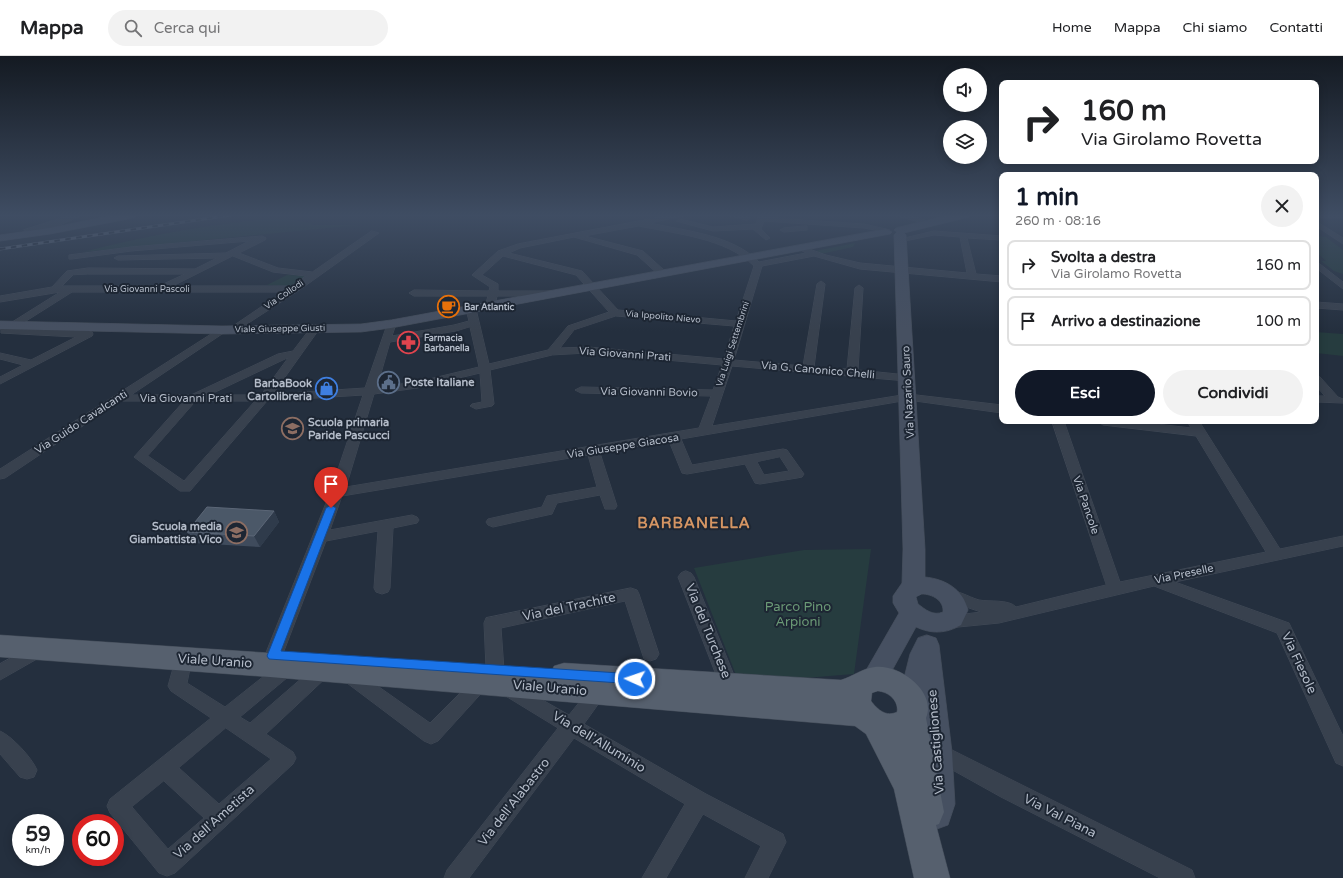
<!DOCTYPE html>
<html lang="it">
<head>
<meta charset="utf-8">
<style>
  :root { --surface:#fff; --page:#f2f2f2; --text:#202124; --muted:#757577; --line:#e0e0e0; --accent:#111827 }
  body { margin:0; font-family:"Varela Round",sans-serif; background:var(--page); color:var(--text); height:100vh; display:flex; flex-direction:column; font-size:15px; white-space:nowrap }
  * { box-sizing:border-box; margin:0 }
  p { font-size:13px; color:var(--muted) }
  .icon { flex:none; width:22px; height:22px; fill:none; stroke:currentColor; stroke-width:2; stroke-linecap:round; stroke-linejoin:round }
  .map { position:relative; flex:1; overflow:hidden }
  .drawer { position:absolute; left:999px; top:116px; width:320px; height:252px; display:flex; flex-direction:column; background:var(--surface); border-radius:8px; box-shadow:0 2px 10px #0003 }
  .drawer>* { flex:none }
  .hud { position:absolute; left:999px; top:24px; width:320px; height:84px; border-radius:8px; box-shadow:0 2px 10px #0003; background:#fff; color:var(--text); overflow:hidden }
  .buttons { position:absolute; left:943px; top:12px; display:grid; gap:8px }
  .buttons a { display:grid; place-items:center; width:44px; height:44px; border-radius:50%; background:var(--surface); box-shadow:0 2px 10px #0003; font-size:20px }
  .speed { position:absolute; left:12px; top:758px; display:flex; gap:8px; font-size:20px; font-weight:700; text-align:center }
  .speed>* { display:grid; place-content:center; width:52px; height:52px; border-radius:50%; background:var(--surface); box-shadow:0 2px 10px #0003; line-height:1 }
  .speed small { font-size:10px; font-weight:400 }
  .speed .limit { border:6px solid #d22; background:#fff; color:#111 }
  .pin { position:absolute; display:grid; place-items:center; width:34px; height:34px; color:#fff; margin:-41px -17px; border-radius:50% 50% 50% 0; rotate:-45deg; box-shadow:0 0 4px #0007 }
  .pin .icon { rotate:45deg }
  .me { position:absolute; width:44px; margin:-22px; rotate:273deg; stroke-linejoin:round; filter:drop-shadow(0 0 3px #0008) }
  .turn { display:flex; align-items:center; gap:14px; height:84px; padding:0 16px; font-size:18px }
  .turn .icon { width:52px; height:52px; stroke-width:2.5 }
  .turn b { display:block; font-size:28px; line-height:34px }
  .round { display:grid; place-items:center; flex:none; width:42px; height:42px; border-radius:21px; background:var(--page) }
  .head { display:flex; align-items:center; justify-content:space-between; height:68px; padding:0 16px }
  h1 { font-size:24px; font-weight:700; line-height:30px; color:var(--accent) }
  .primary-button { display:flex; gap:8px; margin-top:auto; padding:8px 16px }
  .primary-button a { flex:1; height:46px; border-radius:24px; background:var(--accent); color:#fff; font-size:16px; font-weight:700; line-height:46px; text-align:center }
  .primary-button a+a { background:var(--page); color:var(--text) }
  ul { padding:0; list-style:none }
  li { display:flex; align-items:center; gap:12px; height:50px; margin:0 8px 6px; padding:0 8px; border:2px solid var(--line); border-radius:8px }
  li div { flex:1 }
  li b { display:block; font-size:15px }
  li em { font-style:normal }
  header { display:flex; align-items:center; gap:24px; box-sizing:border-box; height:56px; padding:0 20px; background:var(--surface); border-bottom:1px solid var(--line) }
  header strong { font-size:19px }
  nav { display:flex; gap:22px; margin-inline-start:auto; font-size:14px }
  .search { width:280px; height:36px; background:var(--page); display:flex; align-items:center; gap:10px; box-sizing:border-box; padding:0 14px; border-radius:22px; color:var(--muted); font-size:15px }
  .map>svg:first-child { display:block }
  .green { fill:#263c3f }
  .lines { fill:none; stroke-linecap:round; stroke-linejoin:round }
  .street-casing { stroke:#414a57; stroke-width:1 }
  .secondary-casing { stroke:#414a57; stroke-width:1 }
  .primary-casing { stroke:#414a57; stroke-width:1 }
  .street { fill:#38414e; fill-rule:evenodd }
  .secondary { fill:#465061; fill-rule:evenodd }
  .primary { fill:#56606e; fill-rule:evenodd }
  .rail-casing { stroke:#5a6575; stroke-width:3 }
  .rail { stroke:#1d2633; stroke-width:2; stroke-dasharray:5.5; stroke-linecap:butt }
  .wall { fill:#3f4b5c }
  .shaded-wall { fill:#2f3b4b }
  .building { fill:#4b5868; stroke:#5c6777 }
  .route { fill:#1a73e8; stroke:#114b97 }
  .labels { text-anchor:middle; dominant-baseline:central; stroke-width:4; stroke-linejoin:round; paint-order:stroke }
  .far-street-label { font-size:9px; fill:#b4bcc9; stroke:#1d2633 }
  .far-poi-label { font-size:9px; font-weight:bold; fill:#b4bcc9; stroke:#1d2633; text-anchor:start }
  .street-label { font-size:11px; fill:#b4bcc9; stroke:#1d2633 }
  .poi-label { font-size:11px; font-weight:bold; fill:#b4bcc9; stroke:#1d2633; text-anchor:start }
  .near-street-label { font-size:13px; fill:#b4bcc9; stroke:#1d2633 }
  .near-park-label { font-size:13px; fill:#6b9a76; stroke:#1d2633 }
  .district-label { font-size:15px; font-weight:bold; letter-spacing:1px; fill:#d59563; stroke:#1d2633 }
</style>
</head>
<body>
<header>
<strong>Mappa</strong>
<div class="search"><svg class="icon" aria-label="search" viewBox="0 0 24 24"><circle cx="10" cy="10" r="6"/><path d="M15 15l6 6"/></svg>Cerca qui</div>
<nav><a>Home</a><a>Mappa</a><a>Chi siamo</a><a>Contatti</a></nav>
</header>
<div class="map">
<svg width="1343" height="822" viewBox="0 0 1343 822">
  <rect width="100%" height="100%" fill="#242f3e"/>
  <path class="green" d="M 269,163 L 288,163 L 311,167 L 312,169 L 359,169 L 83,196 C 146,180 204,169 269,163 Z
    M 1316,180 L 1326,181 L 1343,194 L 1343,218 L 1334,215 L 1321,205 L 1326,205 L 1316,196 Z
    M 855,187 L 853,191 L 821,198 L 815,195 Z
    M 287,219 L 310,220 L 293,230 L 267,229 Z
    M 1316,276 L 1343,278 L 1343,300 L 1316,297 Z
    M 871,493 L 854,618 L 805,622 L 736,619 L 694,512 L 804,494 Z"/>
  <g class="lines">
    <defs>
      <path id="street" d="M 71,159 L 82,159 L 58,170 L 28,176 L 24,174 Z
        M 670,159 L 687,159 L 650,167 C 686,175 733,179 759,206 L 806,197 L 797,192 L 801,190 L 826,199 L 860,207 L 967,217 L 960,181 L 934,179 L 900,186 L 896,184 L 934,175 L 1002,180 L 1002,184 L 967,182 L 976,218 L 1002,220 L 1002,226 L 860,213 L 814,200 L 762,210 L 734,304 L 803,310 L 817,228 L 821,225 L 825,228 L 814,311 L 847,313 L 855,232 L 859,229 L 863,232 L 858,314 L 907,319 L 912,322 L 907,325 L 732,310 L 712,370 L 908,338 L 1002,349 L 1002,357 L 908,344 L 681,383 L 692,409 L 783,393 L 787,394 L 804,418 L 802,421 L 797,422 L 760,428 L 755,427 L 745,408 L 687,418 L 682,417 L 669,385 L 600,397 L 617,450 L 615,453 L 605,453 L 600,439 L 557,447 L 552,458 L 493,471 L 488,469 L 486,466 L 488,463 L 542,451 L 547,440 L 597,431 L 588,399 L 342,440 L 330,474 L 412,459 L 417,461 L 419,464 L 417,467 L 393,472 L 390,532 L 388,536 L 382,538 L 376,536 L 374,532 L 378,475 L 326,485 L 279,608 L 288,604 L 294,606 L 297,611 L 294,616 L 240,661 L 250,667 L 318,608 L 324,606 L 330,608 L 333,613 L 330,618 L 266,678 L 293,696 L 296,702 L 293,708 L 175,817 L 167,820 L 159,817 L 110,757 L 107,750 L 110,743 L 211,662 L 171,635 L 168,630 L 177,598 L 183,596 L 189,598 L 192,603 L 187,627 L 225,651 L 269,616 L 264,614 L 261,609 L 330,437 L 363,339 L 267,345 L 190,435 L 180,435 L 134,401 L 184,345 L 120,345 L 5,422 L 0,423 L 0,413 L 222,271 L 227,274 L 225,276 L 131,339 L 191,339 L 278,298 L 293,295 L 312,270 L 315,269 L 320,272 L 273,338 L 365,332 L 388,266 L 394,266 L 396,268 L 392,280 L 454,269 L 469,265 L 466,253 L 471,250 L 476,253 L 489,308 L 548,294 L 568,270 L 609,256 L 576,219 L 503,200 L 482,219 L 498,228 L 498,235 L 553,235 L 556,236 L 556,240 L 497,240 L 495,250 L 490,253 L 485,250 L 488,240 L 414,240 L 409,237 L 414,234 L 489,235 L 490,231 L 472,219 L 498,195 L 518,188 ZM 639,170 C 677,178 726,182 754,210 L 736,265 L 618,254 L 582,215 L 509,197 L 520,192 L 574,181 L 637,199 L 659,219 L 665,219 L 665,215 L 643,195 L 585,180 ZM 616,260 L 734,270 L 724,303 L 588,291 L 560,292 L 574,274 ZM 470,271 L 479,311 L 417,326 L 377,331 L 390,286 L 456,275 ZM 588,297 L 722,309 L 713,334 L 581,331 L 575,334 L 581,337 L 711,340 L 699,372 L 346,431 L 374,338 L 417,332 L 480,317 L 482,346 L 472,348 L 470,350 L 476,353 L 492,350 L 494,348 L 490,314 L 552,299 ZM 288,302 L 261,339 L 209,339 L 285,303 ZM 196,345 L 255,345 L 184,425 L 148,400 ZM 780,401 L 789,415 L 764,419 L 757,406 ZM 226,672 L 271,703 L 219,748 L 179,712 ZM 164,725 L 204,762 L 168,793 L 132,751 Z
        M 726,159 L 745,159 L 751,162 L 747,164 Z
        M 894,159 L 908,159 L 935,167 L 931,169 Z
        M 1316,159 L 1343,159 L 1343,162 L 1316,163 Z
        M 758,161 L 864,168 L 890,174 L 886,176 L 864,172 L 764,165 L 761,173 L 770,182 L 766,184 L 753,173 L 713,175 L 676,165 L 680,163 L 713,171 L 756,168 Z
        M 1316,165 L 1343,182 L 1343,188 L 1316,170 Z
        M 804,170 L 807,170 L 807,174 L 784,176 L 780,174 L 784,172 Z
        M 372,175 L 379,177 L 298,235 L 233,277 L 228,274 L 230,272 L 283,236 L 72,236 L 15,272 L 88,275 L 92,276 L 93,278 L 92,280 L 0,328 L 0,321 L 23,309 L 0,303 L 0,297 L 31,304 L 76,281 L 1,277 L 1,273 L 60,236 L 0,246 L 0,240 L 52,231 L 67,215 L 88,212 L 195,213 L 217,202 L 118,204 L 114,202 L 118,200 L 226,197 L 249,185 L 131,195 L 72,203 L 69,203 L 69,199 L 131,191 L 262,180 L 266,182 L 265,184 L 239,197 L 278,212 L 312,216 ZM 233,200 L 273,216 L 306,220 L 291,230 L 173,230 ZM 88,218 L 185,218 L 159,230 L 62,230 L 73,219 Z
        M 1316,205 L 1343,226 L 1343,233 L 1316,212 Z
        M 1316,246 L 1343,248 L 1343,254 L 1316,252 Z
        M 1316,320 L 1320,321 L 1338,341 L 1343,343 L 1343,347 L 1316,346 L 1316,340 L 1325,340 L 1316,330 Z
        M 1052,365 L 1064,365 L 1120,526 L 1266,496 L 1196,380 L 1103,369 L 1097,365 L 1132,365 L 1191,372 L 1187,365 L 1199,365 L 1280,493 L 1343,480 L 1343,490 L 1175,526 L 1289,567 L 1343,680 L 1343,710 L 1336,707 L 1277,577 L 1154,530 L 999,567 L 948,572 L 942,571 L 940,566 L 942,561 L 981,556 L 945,544 L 943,540 L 945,536 C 956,532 968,541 979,544 C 989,546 1009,543 1016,551 L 1106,529 Z
        M 686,515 L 691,517 L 694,521 L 738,629 L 735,634 L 729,637 L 723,634 L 720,629 L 678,521 L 681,517 Z
        M 631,532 L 637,534 L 639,538 L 659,598 L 656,603 L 650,605 L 644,603 L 625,545 L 501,572 L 504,614 L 501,619 L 487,631 L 438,685 L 431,688 L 424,685 L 343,624 L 340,619 L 343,614 L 349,612 L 355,614 L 430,667 L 486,611 L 484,567 L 486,562 Z
        M 38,587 L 44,589 L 47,594 L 44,599 L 0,624 L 0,608 Z
        M 600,625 L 606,628 L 609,633 L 584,668 L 706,738 L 783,778 L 786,786 L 768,822 L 745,822 L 761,790 L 703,758 L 666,822 L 642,822 L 685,748 L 574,682 L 469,822 L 444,822 L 447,814 L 558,672 L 504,639 L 501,634 L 504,629 L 510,626 L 516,629 L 569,659 L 594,628 Z
        M 0,675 C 12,680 32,702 37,714 L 34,721 L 27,723 L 20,721 L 0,698 Z
        M 938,687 L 1192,814 L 1195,822 L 1160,822 L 1001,741 L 931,702 L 928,696 L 931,690 Z"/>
      <path id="secondary" d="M 114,159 L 138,159 L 133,162 L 50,178 L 0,185 L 0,179 L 50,172 Z
        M 949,159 L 970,159 L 969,161 L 904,177 L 906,179 L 925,493 L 925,521 C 945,523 963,533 968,554 L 961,569 C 946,578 931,578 916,571 L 883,631 L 874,634 L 865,631 L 861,623 L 899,557 L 893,547 L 893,540 L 902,527 L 903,493 L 894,179 L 897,176 L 894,174 L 896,172 ZM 922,538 C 933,538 944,545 943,556 C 933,560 926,554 918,548 L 916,541 Z
        M 886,173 L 892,176 L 890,178 L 391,272 L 361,276 L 222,278 L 0,273 L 0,265 L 222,270 L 361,268 L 391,264 Z
        M 927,579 L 936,582 L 939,589 L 952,696 L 955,748 L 948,769 L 937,773 L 926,769 L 922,758 L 925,748 L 921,660 L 913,663 L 903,659 L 899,651 L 905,618 L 910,598 L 918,582 Z"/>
      <path id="primary" d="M 0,579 L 270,597 L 550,619 L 554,610 L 564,607 L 841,624 C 852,621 863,612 875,611 C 900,608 937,636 926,662 L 944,756 L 939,768 L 936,769 L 950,822 L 914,822 L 894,733 L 866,678 L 855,670 L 270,621 L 0,601 ZM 878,635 C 889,636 899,645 897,656 C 886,661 878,654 871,645 L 872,637 Z"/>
    </defs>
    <use href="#street" class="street-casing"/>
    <use href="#secondary" class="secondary-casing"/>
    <use href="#primary" class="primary-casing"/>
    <use href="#street" class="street"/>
    <use href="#secondary" class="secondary"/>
    <use href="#primary" class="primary"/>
    <defs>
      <path id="rail" d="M 0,193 L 231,159"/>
    </defs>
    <use href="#rail" class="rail-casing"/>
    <use href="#rail" class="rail"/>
  </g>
  <path class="wall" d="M 274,455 L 279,466 L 260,491 L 193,487 L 187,476 Z"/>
  <path class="shaded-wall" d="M 274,455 L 279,466 L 260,491 L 254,480 Z"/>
  <path class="building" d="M 207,451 L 274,455 L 254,480 L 187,476 Z"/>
  <linearGradient id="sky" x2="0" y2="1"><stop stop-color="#141a22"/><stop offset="0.58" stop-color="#3f4d63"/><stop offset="1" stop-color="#3f4d63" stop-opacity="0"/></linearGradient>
  <rect width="1343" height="275" fill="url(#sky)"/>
  <path class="route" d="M 331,449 L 336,452 L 281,595 L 635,618 L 639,619 L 641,623 L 639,627 L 635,628 L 269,603 L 267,600 L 326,452 Z"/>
  <defs>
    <symbol id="cafe-ring" viewBox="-11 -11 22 22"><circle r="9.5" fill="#1d2633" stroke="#e8710a" stroke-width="1.5"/><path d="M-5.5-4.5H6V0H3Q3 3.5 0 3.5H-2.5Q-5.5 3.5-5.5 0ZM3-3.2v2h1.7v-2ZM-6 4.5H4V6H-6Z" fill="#e8710a"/></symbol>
    <symbol id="pharmacy-ring" viewBox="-11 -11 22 22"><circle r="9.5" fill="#1d2633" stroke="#e0444e" stroke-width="1.5"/><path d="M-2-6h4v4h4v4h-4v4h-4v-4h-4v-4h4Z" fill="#e0444e"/></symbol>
    <symbol id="civic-ring" viewBox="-11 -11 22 22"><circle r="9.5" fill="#1d2633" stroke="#5c6f8a" stroke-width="1.5"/><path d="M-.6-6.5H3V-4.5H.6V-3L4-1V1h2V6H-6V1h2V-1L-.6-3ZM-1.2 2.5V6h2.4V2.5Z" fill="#5c6f8a"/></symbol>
    <symbol id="shop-ring" viewBox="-11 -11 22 22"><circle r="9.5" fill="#1d2633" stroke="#3f7fe0" stroke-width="1.5"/><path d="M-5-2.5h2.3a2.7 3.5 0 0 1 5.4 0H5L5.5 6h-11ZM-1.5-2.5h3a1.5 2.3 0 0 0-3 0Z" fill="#3f7fe0"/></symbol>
    <symbol id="school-ring" viewBox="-11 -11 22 22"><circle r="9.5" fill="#1d2633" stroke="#8d6e63" stroke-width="1.5"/><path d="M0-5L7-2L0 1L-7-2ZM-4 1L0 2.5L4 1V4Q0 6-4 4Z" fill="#8d6e63"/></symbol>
  </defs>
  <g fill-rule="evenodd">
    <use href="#cafe-ring" x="436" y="238" width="25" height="25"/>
    <use href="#pharmacy-ring" x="396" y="274" width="25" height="25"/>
    <use href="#civic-ring" x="376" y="314" width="25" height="25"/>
    <use href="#shop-ring" x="314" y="320" width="25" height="25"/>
    <use href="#school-ring" x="280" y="360" width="25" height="25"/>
    <use href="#school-ring" x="224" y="464" width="25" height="25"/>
  </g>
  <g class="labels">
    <g class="far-street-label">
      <text x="147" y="233">Via Giovanni Pascoli</text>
      <text transform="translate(284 239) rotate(-34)">Via Collodi</text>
      <text transform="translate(663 261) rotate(5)">Via Ippolito Nievo</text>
      <text transform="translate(280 273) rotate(-1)">Viale Giuseppe Giusti</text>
      <text transform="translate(733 288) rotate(-72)">Via Luigi Settembrini</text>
    </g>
    <g class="far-poi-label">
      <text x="464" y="251">Bar Atlantic</text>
      <text x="424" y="282">Farmacia<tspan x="424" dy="10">Barbanella</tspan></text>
    </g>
    <g class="street-label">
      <text transform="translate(625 298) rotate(4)">Via Giovanni Prati</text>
      <text transform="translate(818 314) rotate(5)">Via G. Canonico Chelli</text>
      <text transform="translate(649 336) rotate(1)">Via Giovanni Bovio</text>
      <text transform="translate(908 336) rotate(-93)">Via Nazario Sauro</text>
      <text x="186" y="342">Via Giovanni Prati</text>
      <text transform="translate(81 366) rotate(-33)">Via Guido Cavalcanti</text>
      <text transform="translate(623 390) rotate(-9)">Via Giuseppe Giacosa</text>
      <text transform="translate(1086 449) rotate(71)">Via Pancole</text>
      <text transform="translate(1184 518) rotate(-12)">Via Preselle</text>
    </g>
    <g class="poi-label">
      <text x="404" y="326">Poste Italiane</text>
      <text x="312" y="327" text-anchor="end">BarbaBook<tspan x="312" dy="13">Cartolibreria</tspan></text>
      <text x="308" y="366">Scuola primaria<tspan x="308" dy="13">Paride Pascucci</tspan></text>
      <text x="222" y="470" text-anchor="end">Scuola media<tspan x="222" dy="13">Giambattista Vico</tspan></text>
    </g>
    <g class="near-street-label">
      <text transform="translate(569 551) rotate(-12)">Via del Trachite</text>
      <text transform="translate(708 575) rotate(68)">Via del Turchese</text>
      <text transform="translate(215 605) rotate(4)">Viale Uranio</text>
      <text transform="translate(1299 607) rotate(65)">Via Fiesole</text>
      <text transform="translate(550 632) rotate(5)">Viale Uranio</text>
      <text transform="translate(599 686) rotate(31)">Via dell'Alluminio</text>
      <text transform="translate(936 686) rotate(-94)">Via Castiglionese</text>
      <text transform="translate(514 746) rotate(-52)">Via dell'Alabastro</text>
      <text transform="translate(1060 760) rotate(27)">Via Val Piana</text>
      <text transform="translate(214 766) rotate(-42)">Via dell'Ametista</text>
    </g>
    <g class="near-park-label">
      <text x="798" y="551">Parco Pino<tspan x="798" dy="15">Arpioni</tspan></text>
    </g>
    <g class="district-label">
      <text x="694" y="467">BARBANELLA</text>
    </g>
  </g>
</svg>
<div class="buttons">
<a><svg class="icon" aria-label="sound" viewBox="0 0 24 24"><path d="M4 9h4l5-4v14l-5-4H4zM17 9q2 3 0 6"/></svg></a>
<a><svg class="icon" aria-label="layers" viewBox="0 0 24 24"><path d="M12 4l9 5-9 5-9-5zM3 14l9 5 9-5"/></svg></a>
</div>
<div class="speed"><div>59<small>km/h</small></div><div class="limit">60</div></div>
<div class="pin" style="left:331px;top:452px;background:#d93025"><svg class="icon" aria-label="arrive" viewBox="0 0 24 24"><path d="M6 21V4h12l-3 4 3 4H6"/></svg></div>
<svg class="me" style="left:635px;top:623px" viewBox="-20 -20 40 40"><circle r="17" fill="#1a73e8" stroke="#fff" stroke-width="3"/><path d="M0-11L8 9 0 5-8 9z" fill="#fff"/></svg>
<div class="hud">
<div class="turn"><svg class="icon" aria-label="right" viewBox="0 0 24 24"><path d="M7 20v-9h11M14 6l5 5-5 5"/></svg><div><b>160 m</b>Via Girolamo Rovetta</div></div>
</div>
<section class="drawer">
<div class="head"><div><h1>1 min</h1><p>260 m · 08:16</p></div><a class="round"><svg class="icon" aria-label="close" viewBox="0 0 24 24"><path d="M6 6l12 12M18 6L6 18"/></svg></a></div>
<ul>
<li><svg class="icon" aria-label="right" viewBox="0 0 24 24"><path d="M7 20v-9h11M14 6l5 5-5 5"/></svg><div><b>Svolta a destra</b><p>Via Girolamo Rovetta</p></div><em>160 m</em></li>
<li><svg class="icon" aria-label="arrive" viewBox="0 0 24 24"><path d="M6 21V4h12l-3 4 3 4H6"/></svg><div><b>Arrivo a destinazione</b></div><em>100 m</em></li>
</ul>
<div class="primary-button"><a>Esci</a><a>Condividi</a></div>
</section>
</div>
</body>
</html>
